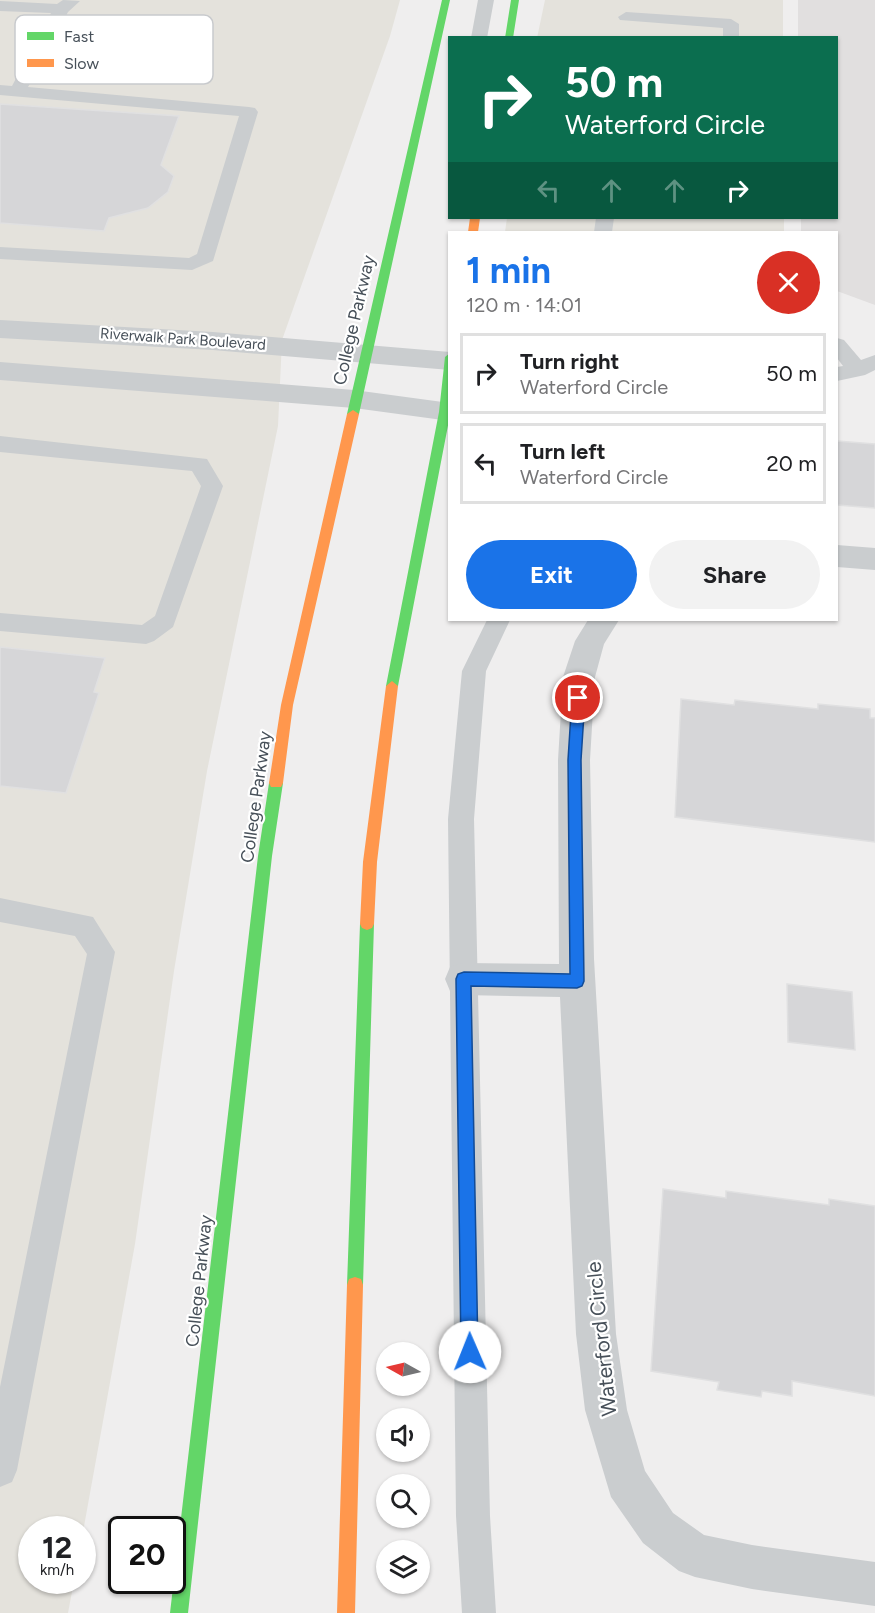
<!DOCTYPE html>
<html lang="en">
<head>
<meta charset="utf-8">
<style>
  :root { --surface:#fff; --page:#f2f2f2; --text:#202124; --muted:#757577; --line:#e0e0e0; --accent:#1a73e8 }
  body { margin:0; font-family:Figtree,sans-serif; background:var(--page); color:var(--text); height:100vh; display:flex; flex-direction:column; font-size:22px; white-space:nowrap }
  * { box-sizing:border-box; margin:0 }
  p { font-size:20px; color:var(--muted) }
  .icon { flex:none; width:33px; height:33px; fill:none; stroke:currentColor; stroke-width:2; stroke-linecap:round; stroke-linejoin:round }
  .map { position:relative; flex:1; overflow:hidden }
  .side { position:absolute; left:448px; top:231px; width:390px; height:390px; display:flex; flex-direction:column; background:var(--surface); border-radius:0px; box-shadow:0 2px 4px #0004 }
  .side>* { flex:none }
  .guide { position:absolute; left:448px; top:36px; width:390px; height:183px; border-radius:0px; box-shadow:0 2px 4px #0004; background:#0b6e4f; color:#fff; overflow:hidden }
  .needle { width:39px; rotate:278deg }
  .fabs { position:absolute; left:376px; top:1342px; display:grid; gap:12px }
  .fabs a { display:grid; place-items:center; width:54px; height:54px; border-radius:50%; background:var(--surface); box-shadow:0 2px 4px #0004; font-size:30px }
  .speed { position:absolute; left:18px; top:1516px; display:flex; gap:12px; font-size:30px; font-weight:700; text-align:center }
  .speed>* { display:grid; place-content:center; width:78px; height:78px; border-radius:50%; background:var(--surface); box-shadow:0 2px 4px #0004; line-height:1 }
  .speed small { font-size:15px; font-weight:400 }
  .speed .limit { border:3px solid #111; border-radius:9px; background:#fff; color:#111 }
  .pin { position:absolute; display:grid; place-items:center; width:51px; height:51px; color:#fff; margin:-26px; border:3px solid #fff; border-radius:50%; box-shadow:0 2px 6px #0007 }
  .me { position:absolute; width:66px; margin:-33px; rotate:359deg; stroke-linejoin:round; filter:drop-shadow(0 0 4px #0008) }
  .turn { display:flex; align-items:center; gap:21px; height:126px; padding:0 18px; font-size:27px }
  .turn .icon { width:78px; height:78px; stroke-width:2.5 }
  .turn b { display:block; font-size:42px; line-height:51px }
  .lanes { display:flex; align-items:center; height:57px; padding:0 18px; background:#0003; justify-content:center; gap:30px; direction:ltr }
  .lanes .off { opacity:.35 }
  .round { display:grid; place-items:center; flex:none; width:63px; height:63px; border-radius:32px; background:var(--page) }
  .summary { display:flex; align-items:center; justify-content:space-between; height:102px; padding:0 18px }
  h1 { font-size:36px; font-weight:700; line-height:45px; color:var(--accent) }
  .cta { display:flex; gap:12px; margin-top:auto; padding:12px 18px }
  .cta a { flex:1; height:69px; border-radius:36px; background:var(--accent); color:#fff; font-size:24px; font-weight:700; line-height:69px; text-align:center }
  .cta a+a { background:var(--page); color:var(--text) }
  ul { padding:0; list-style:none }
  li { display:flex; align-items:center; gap:18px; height:81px; margin:0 12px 9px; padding:0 6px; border:3px solid var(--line); border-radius:0px }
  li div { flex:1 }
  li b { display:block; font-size:22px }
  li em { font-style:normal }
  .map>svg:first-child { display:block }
  .commercial { fill:#e4e2dc }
  .education { fill:#e1dfdf }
  .building { fill:#d6d6d8; stroke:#e0e0e1; stroke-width:1.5 }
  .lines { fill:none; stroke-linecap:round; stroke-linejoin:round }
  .lane { fill:#cacdcf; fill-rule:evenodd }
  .street { fill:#cacdcf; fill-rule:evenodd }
  .fast { fill:#63d668; fill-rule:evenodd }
  .slow { fill:#ff974d; fill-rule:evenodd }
  .route { fill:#1a73e8; stroke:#114b97; stroke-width:1.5 }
  .labels { text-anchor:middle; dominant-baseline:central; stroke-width:4.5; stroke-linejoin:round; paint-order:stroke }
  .far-street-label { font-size:15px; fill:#475059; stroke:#fff }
  .street-label { font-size:18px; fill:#475059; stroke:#fff }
  .near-street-label { font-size:21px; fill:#475059; stroke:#fff }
  .key { fill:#fff; stroke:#c8cacd; stroke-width:1.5 }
  .key-label { font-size:16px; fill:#475059 }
</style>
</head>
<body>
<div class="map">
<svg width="875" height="1613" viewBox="0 0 875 1613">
  <rect width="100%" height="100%" fill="#efeeee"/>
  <path class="commercial" d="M 0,0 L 400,0 L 390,36 L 282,340 L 278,426 L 207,771 L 174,971 L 135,1244 L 83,1532 L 82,1530 L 32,1530 L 32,1581 L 74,1581 L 68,1613 L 0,1613 Z
    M 545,0 L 783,0 L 783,37 L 537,38 Z
    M 507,218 L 784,218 L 784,232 L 505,232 Z"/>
  <path class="education" d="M 798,0 L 875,0 L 875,305 L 837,291 L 837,232 L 801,232 L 801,218 L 837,218 L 837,38 L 798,37 Z"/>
  <path class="building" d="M 0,104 L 179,116 L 161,165 L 174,176 L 168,192 L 148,208 L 109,218 L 104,231 L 0,223 Z
    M 837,441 L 875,444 L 875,508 L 837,505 Z
    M 0,647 L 105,658 L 94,692 L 99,693 L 66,793 L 0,786 Z
    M 681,699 L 734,705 L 735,700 L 818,709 L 818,704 L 870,709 L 870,718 L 875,718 L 875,842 L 675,817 Z
    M 787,984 L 852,992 L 855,1050 L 788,1042 Z
    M 663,1189 L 726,1198 L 726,1191 L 829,1205 L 829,1199 L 875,1206 L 875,1396 L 792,1381 L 792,1396 L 762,1391 L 761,1397 L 717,1390 L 719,1382 L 651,1371 Z"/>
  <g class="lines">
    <path class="lane" d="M 63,0 L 80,1 L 68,12 L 28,87 L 249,107 L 255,108 L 258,112 L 213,261 L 192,270 L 0,259 L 0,247 L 189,258 L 197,254 L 239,116 L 0,95 L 0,85 L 12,86 L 51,13 L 0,11 L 0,1 L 57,4 Z
      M 478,0 L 494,0 L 487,38 L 471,38 Z
      M 626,12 L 731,19 L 739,24 L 739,38 L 723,38 L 723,28 L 620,20 L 618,17 Z
      M 596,218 L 614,218 L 612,232 L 594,232 Z
      M 837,338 L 844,340 L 861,360 L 875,355 L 875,370 L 865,375 L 837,381 L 837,367 L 843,366 L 837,358 Z
      M 0,436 L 207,459 L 223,486 L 173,627 L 154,641 L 146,644 L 0,631 L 0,613 L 142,625 L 155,616 L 201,486 L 192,471 L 0,452 Z
      M 487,620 L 510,620 L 486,671 L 474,819 L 490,1516 L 496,1613 L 462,1613 L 456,1516 L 448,819 L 462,671 Z
      M 0,898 L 93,917 L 115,952 L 17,1470 L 12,1482 L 0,1487 L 0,1387 L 87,954 L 75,936 L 0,922 Z"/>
    <path class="street" d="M 0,320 L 213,332 L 450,352 L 450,370 L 213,350 L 0,338 Z
      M 0,362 L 354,390 L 450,403 L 450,421 L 354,408 L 0,380 Z
      M 837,545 L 875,548 L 875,570 L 837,567 Z
      M 588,620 L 619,620 L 604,644 L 595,677 L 590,760 L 594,959 L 616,1334 L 627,1410 L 645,1471 L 673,1513 L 704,1535 L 752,1545 L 875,1562 L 875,1606 L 752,1589 L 695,1577 L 679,1571 L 643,1543 L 611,1497 L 585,1410 L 576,1334 L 560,997 L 463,995 L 450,991 L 445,979 L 450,967 L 463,963 L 559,964 L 558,760 L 563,677 L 575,641 Z"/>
    <path class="fast" d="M 442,0 L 450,0 L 359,414 L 353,418 L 347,414 Z
      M 511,0 L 519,0 L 513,38 L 505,38 Z
      M 450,353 L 450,415 L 398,686 L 392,691 L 386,686 L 439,412 L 445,357 Z
      M 276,777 L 281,779 L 283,783 L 272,856 L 188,1613 L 170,1613 L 258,856 L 269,783 L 271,779 Z
      M 367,918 L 372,920 L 374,924 L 363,1285 L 361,1291 L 355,1293 L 349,1291 L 347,1285 L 360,924 L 362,920 Z"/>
    <path class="slow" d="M 470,218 L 480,218 L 478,232 L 468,232 Z
      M 353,410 L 359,414 L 293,705 L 283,783 L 281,787 L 271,787 L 269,783 L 281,705 L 347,414 Z
      M 392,681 L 398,686 L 377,862 L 374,924 L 372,928 L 367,930 L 362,928 L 360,924 L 363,862 L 386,686 Z
      M 355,1277 L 361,1279 L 363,1285 L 355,1613 L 337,1613 L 347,1285 L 349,1279 Z"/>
  </g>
  <path class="route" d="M 578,692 L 585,698 L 581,760 L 584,981 L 582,986 L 577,988 L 471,986 L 478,1352 L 476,1358 L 470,1361 L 464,1358 L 461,1352 L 456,979 L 458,974 L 464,972 L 570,974 L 568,760 L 572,698 Z"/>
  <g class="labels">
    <g class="far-street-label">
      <text transform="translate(183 339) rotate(4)">Riverwalk Park Boulevard</text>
    </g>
    <g class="street-label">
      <text transform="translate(354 320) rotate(-77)">College Parkway</text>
      <text transform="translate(256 797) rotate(-82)">College Parkway</text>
      <text transform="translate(199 1281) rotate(-84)">College Parkway</text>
    </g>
    <g class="near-street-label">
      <text transform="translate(601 1339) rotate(-96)">Waterford Circle</text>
    </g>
  </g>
  <rect x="15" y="15" width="198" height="69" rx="9" class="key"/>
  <rect x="27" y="32" width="27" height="8" fill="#63d668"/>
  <rect x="27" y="59" width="27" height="8" fill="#ff974d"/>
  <g class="key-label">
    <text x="64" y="42">Fast</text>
    <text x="64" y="69">Slow</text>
  </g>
</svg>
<div class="fabs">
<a><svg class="needle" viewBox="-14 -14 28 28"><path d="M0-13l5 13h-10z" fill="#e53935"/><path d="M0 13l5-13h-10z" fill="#757577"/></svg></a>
<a><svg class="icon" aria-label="sound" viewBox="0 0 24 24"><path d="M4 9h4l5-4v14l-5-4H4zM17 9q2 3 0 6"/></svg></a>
<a><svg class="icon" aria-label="search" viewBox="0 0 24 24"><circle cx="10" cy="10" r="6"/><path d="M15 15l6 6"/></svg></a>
<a><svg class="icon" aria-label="layers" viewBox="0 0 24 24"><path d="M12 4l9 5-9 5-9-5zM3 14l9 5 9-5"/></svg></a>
</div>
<div class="speed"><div>12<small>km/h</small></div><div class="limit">20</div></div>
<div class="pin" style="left:578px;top:698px;background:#d93025"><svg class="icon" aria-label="arrive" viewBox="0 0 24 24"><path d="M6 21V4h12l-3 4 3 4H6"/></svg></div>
<svg class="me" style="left:470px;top:1352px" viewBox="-20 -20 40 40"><circle r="19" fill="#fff"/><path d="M0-13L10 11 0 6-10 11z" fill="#1a73e8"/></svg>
<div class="guide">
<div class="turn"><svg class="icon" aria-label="right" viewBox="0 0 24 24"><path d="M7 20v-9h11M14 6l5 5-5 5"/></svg><div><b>50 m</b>Waterford Circle</div></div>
<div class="lanes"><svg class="icon off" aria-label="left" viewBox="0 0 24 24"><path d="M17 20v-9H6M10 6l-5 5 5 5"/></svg><svg class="icon off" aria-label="ahead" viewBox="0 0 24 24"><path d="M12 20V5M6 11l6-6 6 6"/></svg><svg class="icon off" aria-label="ahead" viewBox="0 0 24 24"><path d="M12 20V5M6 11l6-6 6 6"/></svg><svg class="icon" aria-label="right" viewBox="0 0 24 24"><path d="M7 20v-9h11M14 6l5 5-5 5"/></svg></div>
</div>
<section class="side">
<div class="summary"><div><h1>1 min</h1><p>120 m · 14:01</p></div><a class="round" style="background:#d93025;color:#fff"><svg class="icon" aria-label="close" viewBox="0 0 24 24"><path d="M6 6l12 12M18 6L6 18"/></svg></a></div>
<ul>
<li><svg class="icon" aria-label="right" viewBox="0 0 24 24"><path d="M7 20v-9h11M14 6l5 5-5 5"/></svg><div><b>Turn right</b><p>Waterford Circle</p></div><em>50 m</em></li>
<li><svg class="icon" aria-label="left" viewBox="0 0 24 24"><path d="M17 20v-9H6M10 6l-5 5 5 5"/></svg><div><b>Turn left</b><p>Waterford Circle</p></div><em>20 m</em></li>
</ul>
<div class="cta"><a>Exit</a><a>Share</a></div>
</section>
</div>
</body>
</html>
